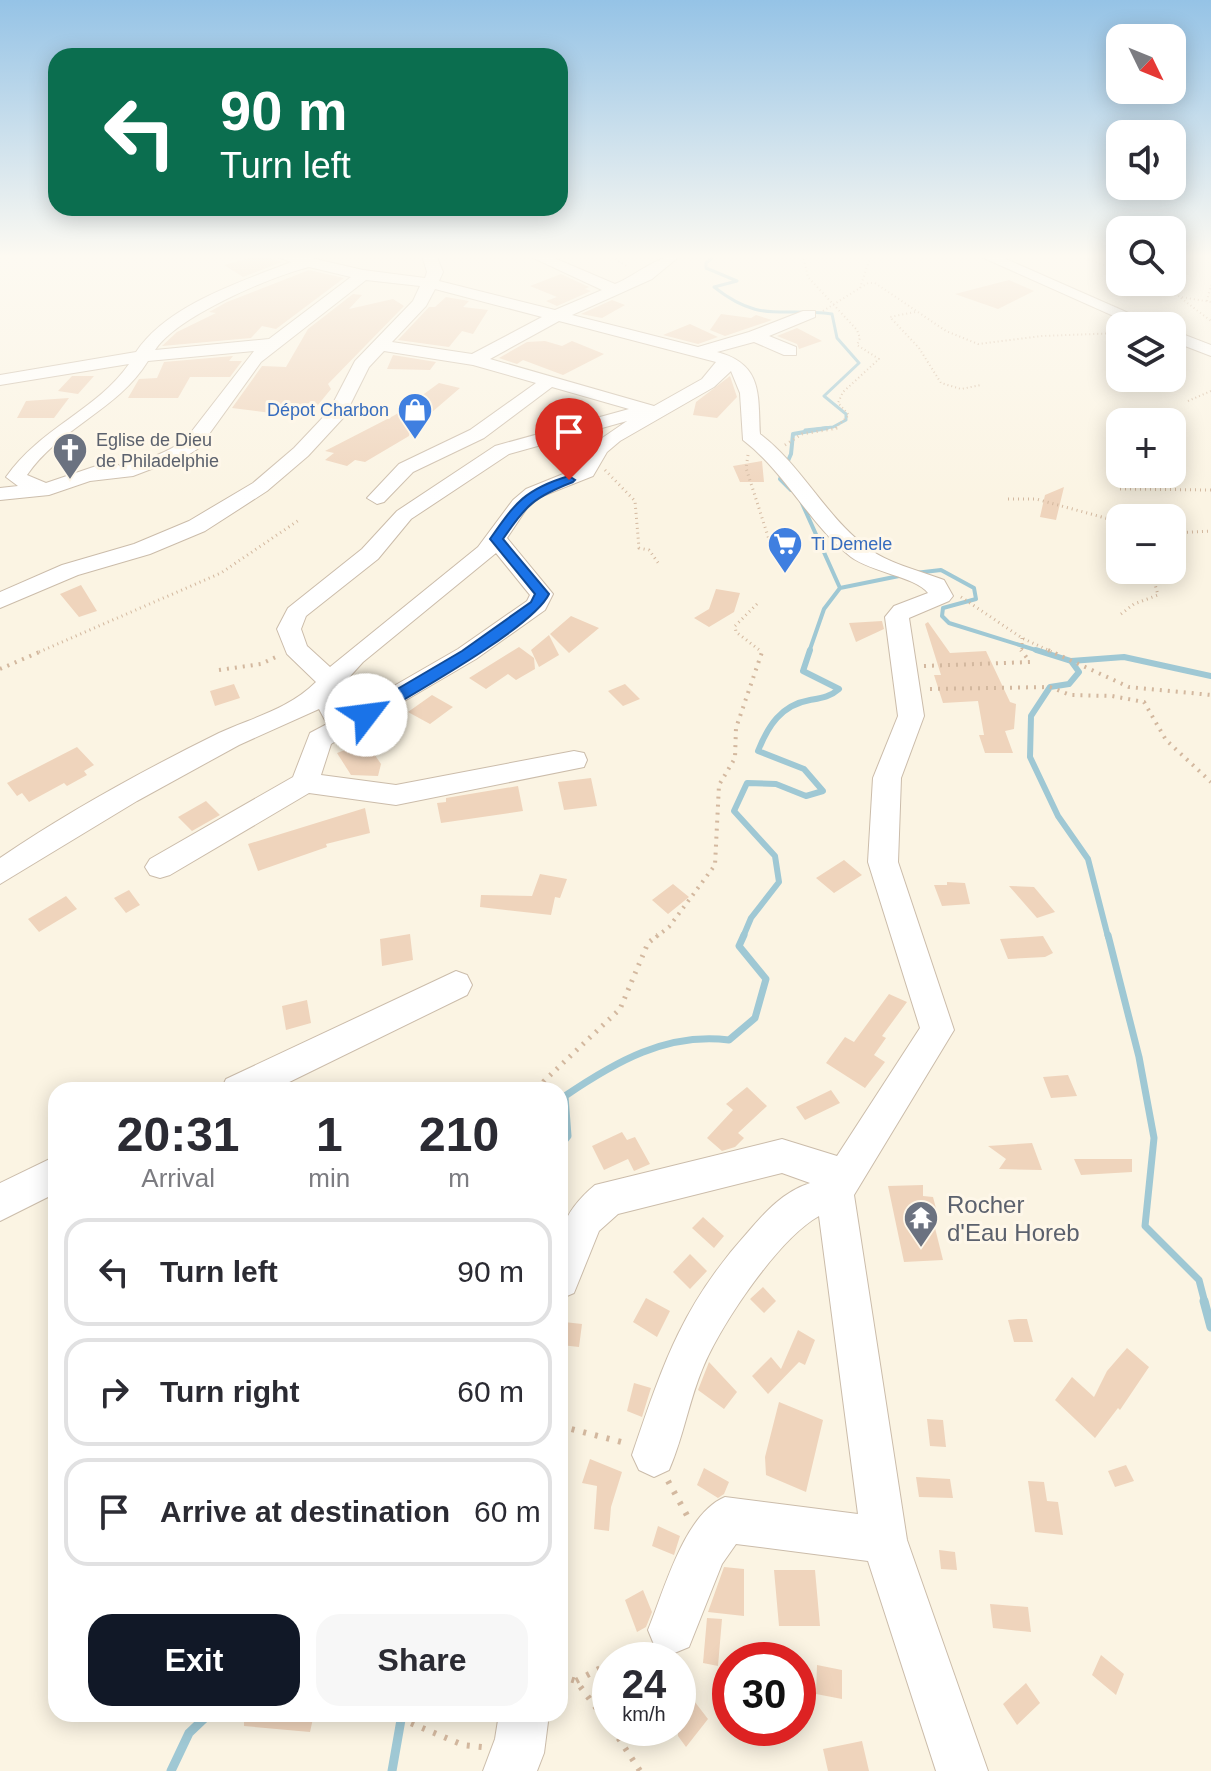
<!DOCTYPE html>
<html lang="en">
<head>
<meta charset="utf-8">
<style>
  :root { --surface:#fff; --page:#f7f7f7; --text:#2b2b33; --muted:#7c7c81; --line:#e1e1e2; --accent:#111827 }
  body { margin:0; font-family:Helvetica,sans-serif; background:var(--page); color:var(--text); height:100vh; display:flex; flex-direction:column; font-size:30px; white-space:nowrap }
  * { box-sizing:border-box; margin:0 }
  p { font-size:26px; color:var(--muted) }
  .icon { flex:none; width:44px; height:44px; fill:none; stroke:currentColor; stroke-width:2; stroke-linecap:round; stroke-linejoin:round }
  .map { position:relative; flex:1; overflow:hidden }
  .panel { position:absolute; left:48px; top:1082px; width:520px; height:640px; display:flex; flex-direction:column; background:var(--surface); border-radius:24px; box-shadow:0 4px 20px #0003 }
  .panel>* { flex:none }
  .banner { position:absolute; left:48px; top:48px; width:520px; height:168px; border-radius:24px; box-shadow:0 4px 20px #0003; background:#0b6e4f; color:#fff; overflow:hidden }
  .needle { width:52px; rotate:133deg }
  .tools { position:absolute; left:1106px; top:24px; display:grid; gap:16px }
  .tools a { display:grid; place-items:center; width:80px; height:80px; border-radius:16px; background:var(--surface); box-shadow:0 4px 20px #0003; font-size:40px }
  .speed { position:absolute; left:592px; top:1642px; display:flex; gap:16px; font-size:40px; font-weight:700; text-align:center }
  .speed>* { display:grid; place-content:center; width:104px; height:104px; border-radius:50%; background:var(--surface); box-shadow:0 4px 20px #0003; line-height:1 }
  .speed small { font-size:20px; font-weight:400 }
  .speed .limit { border:12px solid #d22; background:#fff; color:#111 }
  .pin { position:absolute; display:grid; place-items:center; width:68px; height:68px; color:#fff; margin:-82px -34px; border-radius:50% 50% 50% 0; rotate:-45deg; box-shadow:0 0 8px #0007 }
  .pin .icon { rotate:45deg }
  .me { position:absolute; width:88px; margin:-44px; rotate:60deg; stroke-linejoin:round; filter:drop-shadow(0 0 6px #0008) }
  .turn { display:flex; align-items:center; gap:28px; height:168px; padding:0 40px; font-size:36px }
  .turn .icon { width:104px; height:104px; stroke-width:2.5 }
  .turn b { display:block; font-size:56px; line-height:68px }
  .eta { display:flex; justify-content:space-evenly; align-items:center; height:136px; text-align:center }
  .eta b { font-size:48px; font-weight:700; line-height:56px }
  .button { display:flex; gap:16px; margin-top:auto; padding:16px 40px }
  .button a { flex:1; height:92px; border-radius:24px; background:var(--accent); color:#fff; font-size:32px; font-weight:700; line-height:92px; text-align:center }
  .button a+a { background:var(--page); color:var(--text) }
  ul { padding:0; list-style:none }
  li { display:flex; align-items:center; gap:24px; height:108px; margin:0 16px 12px; padding:0 24px; border:4px solid var(--line); border-radius:24px }
  li div { flex:1 }
  li b { display:block; font-size:30px }
  li em { font-style:normal }
  .map>svg:first-child { display:block }
  .lines { fill:none; stroke-linecap:round; stroke-linejoin:round }
  .stream-far4 { stroke:#9fc8d4; stroke-width:3 }
  .stream-far3 { stroke:#9fc8d4; stroke-width:4 }
  .stream-far2 { stroke:#9fc8d4; stroke-width:6 }
  .stream-far1 { stroke:#9fc8d4; stroke-width:7 }
  .stream { stroke:#9fc8d4; stroke-width:9 }
  .building { fill:#efd4bc }
  .minor-casing { stroke:#cbbcaa; stroke-width:2 }
  .path-far4 { stroke:#d3b89f; stroke-width:2; stroke-dasharray:1 3; stroke-linecap:butt }
  .path-far3 { stroke:#d3b89f; stroke-width:3; stroke-dasharray:1 4; stroke-linecap:butt }
  .path-far2 { stroke:#d3b89f; stroke-width:4; stroke-dasharray:2 6; stroke-linecap:butt }
  .path-far1 { stroke:#d3b89f; stroke-width:5; stroke-dasharray:2 7; stroke-linecap:butt }
  .path { stroke:#d3b89f; stroke-width:6; stroke-dasharray:3 9; stroke-linecap:butt }
  .minor { fill:#fff; fill-rule:evenodd }
  .route { fill:#1a73e8; stroke:#114b97; stroke-width:2 }
  .labels { text-anchor:middle; dominant-baseline:central; stroke-width:6; stroke-linejoin:round; paint-order:stroke }
  .far-shop-label { font-size:18px; fill:#366cbe; stroke:#fef7e9; text-anchor:end }
  .far-worship-label { font-size:18px; fill:#5b616d; stroke:#fef7e9; text-anchor:start }
  .near-worship-label { font-size:24px; fill:#5b616d; stroke:#fef7e9; text-anchor:start }
</style>
</head>
<body>
<div class="map">
<svg width="1211" height="1771" viewBox="0 0 1211 1771">
  <rect width="100%" height="100%" fill="#fbf4e3"/>
  <g class="lines">
    <path class="stream-far4" d="M 716,255 L 706,263 L 706,268 L 737,281 L 714,287 C 761,324 779,307 832,314 L 837,338 L 859,363 L 824,396 L 846,414 L 846,420 L 833,427 L 805,430"/>
    <path class="stream-far3" d="M 791,490 L 780,479 L 791,454 L 793,434 L 827,428
      M 801,501 L 840,588 L 904,575
      M 915,573 L 941,570 L 974,588 L 976,599 L 943,608 L 942,616 L 949,623 L 1042,652
      M 809,652 L 824,609 L 840,588"/>
    <path class="stream-far2" d="M 1036,650 L 1071,661 L 1079,672 L 1069,684 L 1050,687 L 1031,716 L 1030,757 L 1058,816 L 1088,859 L 1108,937
      M 1071,661 L 1124,657 L 1211,676
      M 743,937 L 751,918 L 779,882 L 775,856 L 734,811 L 747,783 L 776,784 L 806,796 L 823,791 L 804,769 L 758,751 C 768,726 781,705 810,700 C 821,698 830,697 839,689 L 803,671 L 810,650"/>
    <path class="stream-far1" d="M 1108,935 L 1139,1057 L 1154,1138 L 1145,1226 L 1199,1280 L 1205,1303
      M 560,1146 L 568,1136 L 565,1096 C 615,1062 667,1032 729,1040 L 755,1018 L 766,979 L 739,946 L 744,935"/>
    <path class="stream" d="M 1204,1301 L 1211,1327
      M 171,1771 L 189,1733 L 209,1714
      M 392,1771 L 402,1714"/>
  </g>
  <path class="building" d="M 262,255 L 282,262 L 243,277 L 224,265 Z
    M 309,270 L 344,278 L 276,329 L 262,326 L 251,338 L 162,346 L 177,332 L 216,313 L 209,312 L 227,302 Z
    M 561,274 L 589,287 L 585,289 L 591,291 L 557,306 L 546,301 L 557,297 L 530,286 Z
    M 1009,280 L 1034,291 L 998,309 L 955,294 Z
    M 353,294 L 362,295 L 349,309 L 393,299 L 404,306 L 328,384 L 331,389 L 313,411 L 275,407 L 271,413 L 232,408 L 262,366 L 286,367 L 308,329 Z
    M 446,297 L 469,301 L 463,307 L 488,310 L 473,334 L 462,331 L 449,347 L 398,340 L 429,307 L 435,307 Z
    M 612,300 L 625,305 L 602,318 L 581,314 Z
    M 721,314 L 751,318 L 756,315 L 772,320 L 725,336 L 710,330 Z
    M 690,324 L 718,337 L 698,344 L 663,335 Z
    M 797,328 L 822,341 L 799,349 L 797,344 L 777,336 Z
    M 545,341 L 562,346 L 572,341 L 604,354 L 563,375 L 523,360 L 517,364 L 499,358 L 527,342 Z
    M 393,355 L 436,362 L 430,370 L 387,369 Z
    M 233,356 L 229,361 L 242,361 L 230,377 L 190,377 L 178,398 L 128,398 L 139,379 L 157,378 L 164,362 Z
    M 72,376 L 94,376 L 78,394 L 58,391 Z
    M 730,376 L 737,397 L 717,418 L 693,415 L 696,402 Z
    M 439,383 L 460,388 L 410,431 L 409,436 L 365,462 L 355,460 L 347,466 L 325,460 L 334,453 L 325,451 L 395,415 Z
    M 69,398 L 54,418 L 17,418 L 26,401 Z
    M 762,461 L 764,482 L 740,482 L 733,466 Z
    M 1064,487 L 1056,520 L 1040,517 L 1045,495 Z
    M 81,585 L 97,611 L 79,617 L 60,594 Z
    M 716,589 L 740,593 L 734,612 L 709,627 L 694,618 L 709,609 Z
    M 571,616 L 599,628 L 569,653 L 550,634 Z
    M 882,621 L 884,629 L 856,642 L 849,623 Z
    M 928,622 L 950,653 L 986,651 L 1010,702 L 1016,704 L 1014,729 L 1005,731 L 1013,753 L 985,753 L 979,735 L 984,735 L 978,701 L 943,703 L 934,675 L 941,675 L 925,624 Z
    M 549,635 L 559,655 L 539,667 L 531,650 Z
    M 519,647 L 534,658 L 535,669 L 516,680 L 508,674 L 486,689 L 469,678 Z
    M 234,684 L 240,698 L 215,706 L 210,691 Z
    M 625,684 L 640,699 L 623,706 L 608,691 Z
    M 432,695 L 453,707 L 430,724 L 408,712 Z
    M 366,742 L 381,764 L 378,776 L 351,775 L 337,753 Z
    M 77,747 L 94,765 L 84,771 L 87,775 L 67,786 L 64,783 L 29,802 L 22,793 L 17,796 L 7,783 Z
    M 591,778 L 597,806 L 564,810 L 558,782 Z
    M 518,786 L 523,811 L 441,823 L 437,803 L 446,802 L 446,798 Z
    M 206,801 L 220,815 L 192,831 L 178,817 Z
    M 365,808 L 370,833 L 326,844 L 327,847 L 258,871 L 248,844 Z
    M 844,860 L 862,875 L 834,893 L 816,878 Z
    M 540,874 L 567,879 L 560,898 L 555,897 L 551,915 L 480,907 L 481,895 L 532,896 Z
    M 947,882 L 965,883 L 970,904 L 942,906 L 934,885 L 947,885 Z
    M 673,884 L 689,897 L 668,914 L 652,900 Z
    M 1009,886 L 1034,887 L 1055,912 L 1037,918 Z
    M 129,890 L 140,905 L 126,913 L 114,898 Z
    M 66,896 L 77,909 L 39,932 L 28,919 Z
    M 410,934 L 413,960 L 382,966 L 380,939 Z
    M 1043,936 L 1053,953 L 1045,957 L 1008,959 L 1000,939 Z
    M 889,994 L 907,1002 L 882,1036 L 886,1038 L 874,1055 L 885,1062 L 865,1088 L 826,1063 L 845,1037 L 854,1042 Z
    M 307,1000 L 311,1023 L 286,1030 L 282,1006 Z
    M 1068,1075 L 1077,1096 L 1051,1098 L 1043,1077 Z
    M 747,1087 L 767,1106 L 738,1133 L 744,1138 L 735,1147 L 722,1151 L 707,1138 L 733,1110 L 726,1104 Z
    M 831,1090 L 840,1103 L 805,1120 L 796,1107 Z
    M 622,1132 L 627,1140 L 635,1137 L 650,1164 L 634,1171 L 628,1159 L 604,1170 L 592,1146 Z
    M 1032,1143 L 1042,1170 L 999,1169 L 1006,1159 L 988,1146 Z
    M 1074,1159 L 1132,1159 L 1132,1172 L 1081,1175 Z
    M 923,1185 L 923,1196 L 933,1197 L 938,1216 L 932,1216 L 943,1260 L 904,1262 L 888,1186 Z
    M 703,1217 L 724,1236 L 714,1248 L 692,1228 Z
    M 690,1254 L 707,1271 L 690,1289 L 673,1272 Z
    M 763,1287 L 776,1301 L 764,1313 L 750,1299 Z
    M 646,1298 L 670,1311 L 657,1337 L 633,1322 Z
    M 1018,1319 L 1027,1319 L 1033,1342 L 1014,1342 L 1008,1320 Z
    M 564,1322 L 582,1324 L 579,1347 L 561,1345 Z
    M 798,1330 L 815,1340 L 805,1365 L 799,1362 L 768,1394 L 752,1376 L 771,1357 L 781,1369 Z
    M 1127,1348 L 1149,1367 L 1120,1410 L 1118,1408 L 1095,1438 L 1055,1400 L 1072,1377 L 1094,1397 L 1107,1371 Z
    M 709,1362 L 737,1392 L 724,1409 L 698,1390 Z
    M 634,1383 L 651,1388 L 642,1417 L 627,1411 Z
    M 779,1402 L 823,1420 L 806,1492 L 766,1475 L 765,1457 Z
    M 927,1419 L 943,1420 L 946,1447 L 930,1446 Z
    M 590,1459 L 622,1472 L 611,1507 L 609,1531 L 594,1529 L 597,1486 L 582,1483 Z
    M 1126,1465 L 1134,1481 L 1115,1487 L 1108,1471 Z
    M 704,1468 L 729,1482 L 724,1494 L 718,1498 L 697,1485 Z
    M 916,1477 L 950,1479 L 953,1498 L 919,1497 Z
    M 1028,1481 L 1044,1482 L 1047,1501 L 1058,1502 L 1063,1535 L 1035,1532 Z
    M 658,1526 L 680,1536 L 674,1555 L 652,1546 Z
    M 939,1550 L 955,1552 L 957,1570 L 941,1569 Z
    M 724,1567 L 744,1569 L 744,1616 L 708,1612 Z
    M 774,1570 L 815,1570 L 820,1626 L 779,1626 Z
    M 643,1590 L 652,1612 L 646,1627 L 637,1632 L 625,1600 Z
    M 990,1604 L 1028,1607 L 1031,1632 L 993,1628 Z
    M 707,1618 L 722,1619 L 718,1666 L 703,1663 Z
    M 1101,1655 L 1124,1674 L 1116,1695 L 1092,1675 Z
    M 817,1665 L 842,1670 L 842,1699 L 816,1694 Z
    M 1026,1683 L 1040,1703 L 1017,1725 L 1003,1704 Z
    M 688,1693 L 708,1719 L 686,1747 L 678,1736 L 678,1706 Z
    M 244,1714 L 314,1714 L 310,1732 L 244,1726 Z
    M 862,1741 L 869,1771 L 828,1771 L 823,1749 Z"/>
  <g class="lines">
    <defs>
      <path id="minor" d="M 272,255 L 298,255 L 363,270 L 425,278 L 427,272 L 422,255 L 436,255 L 443,272 L 439,281 L 555,310 L 602,290 L 527,255 L 547,255 L 615,284 C 637,275 657,255 681,255 L 652,279 L 572,315 L 698,347 L 749,332 L 803,311 L 815,311 L 815,317 L 769,336 L 796,347 L 796,355 L 784,355 L 754,342 L 717,352 C 763,364 758,395 760,434 C 801,465 824,514 865,546 C 888,564 918,570 944,580 L 953,596 L 949,601 L 909,618 L 924,716 L 901,778 L 898,862 L 954,1030 L 854,1195 L 907,1540 L 988,1771 L 936,1771 L 868,1561 L 736,1544 L 722,1564 L 689,1647 L 672,1654 L 655,1647 L 648,1630 C 664,1591 684,1514 725,1497 L 858,1514 L 819,1216 C 778,1239 723,1322 704,1365 C 689,1399 684,1436 669,1470 L 654,1477 L 639,1470 L 632,1455 C 663,1364 682,1305 748,1232 C 766,1211 783,1192 810,1183 L 782,1173 L 618,1214 L 599,1231 L 574,1293 L 560,1299 C 560,1246 551,1222 595,1185 L 782,1139 L 837,1156 L 920,1028 L 868,862 L 873,778 L 898,716 L 885,617 L 894,606 L 928,593 C 916,577 871,572 851,557 C 809,524 786,473 743,440 L 740,393 L 731,371 L 714,387 L 620,441 L 607,452 L 593,476 L 540,497 L 527,508 L 507,538 L 553,594 L 545,610 L 476,659 L 331,744 L 321,775 L 396,785 L 574,751 L 584,753 L 587,760 L 584,767 L 396,805 L 309,793 L 170,875 L 160,878 L 150,875 L 145,867 L 150,859 L 293,777 L 310,733 L 327,724 L 319,709 L 239,745 L 137,801 L 0,884 L 0,858 C 69,811 144,770 219,733 C 254,717 289,709 316,682 L 287,654 L 277,629 L 288,608 L 362,549 L 397,511 L 495,446 L 629,409 L 552,387 L 484,438 L 413,472 L 384,502 L 377,504 L 367,498 L 399,464 L 470,430 L 536,383 L 473,365 L 384,351 L 369,367 L 344,417 L 308,456 L 267,491 L 205,531 L 150,554 L 78,575 L 0,608 L 0,592 L 62,565 L 134,544 L 189,521 L 253,483 L 294,448 L 329,411 L 355,361 L 413,301 L 420,286 L 366,280 L 261,362 L 199,448 L 188,455 L 133,476 L 90,481 L 49,495 L 0,500 L 0,488 L 18,486 L 6,477 C 40,428 97,410 129,364 L 0,385 L 0,375 L 136,352 C 167,305 240,282 291,262 ZM 309,267 L 351,277 L 269,339 L 155,350 C 177,316 270,277 309,267 ZM 435,289 L 542,317 L 472,354 L 392,342 L 426,306 ZM 559,321 L 716,362 L 702,379 L 654,406 L 490,359 ZM 254,351 L 185,440 C 165,454 144,461 120,466 L 111,461 L 46,483 L 27,475 C 59,428 118,410 148,361 ZM 627,421 L 592,445 L 578,468 L 526,489 L 513,500 L 478,547 L 330,667 L 307,646 L 301,629 L 306,616 L 378,559 L 411,519 L 509,454 ZM 496,553 L 530,595 L 527,601 L 458,649 L 347,713 L 343,706 L 343,684 L 363,662 Z
        M 977,255 L 997,255 L 1158,326 L 1136,326 Z
        M 1172,330 L 1211,345 L 1211,356 L 1172,341 Z
        M 456,971 L 467,975 L 472,985 L 467,995 L 273,1090 L 221,1090 L 226,1079 Z
        M 56,1156 L 56,1193 L 0,1221 L 0,1183 Z
        M 499,1714 L 549,1714 L 544,1753 L 537,1771 L 483,1771 L 495,1739 Z"/>
    </defs>
    <use href="#minor" class="minor-casing"/>
    <path class="path-far4" d="M 608,255 L 627,266
      M 803,255 L 808,277 L 857,330 L 860,338 L 857,345 L 879,359 L 843,392 L 838,403 L 849,415 L 833,430
      M 1077,255 L 1120,271
      M 1145,282 L 1181,297 L 1211,302
      M 860,288 L 871,255
      M 1181,298 L 1211,321
      M 1207,301 L 1211,285
      M 823,311 L 868,283 L 875,283 L 946,331 L 978,344 L 1042,336 L 1120,333
      M 915,312 L 890,317 L 919,348 L 941,383 L 961,389 L 981,385
      M 1188,401 L 1211,391"/>
    <path class="path-far3" d="M 785,445 L 802,434 L 838,428
      M 748,455 L 746,468 L 775,558
      M 605,470 L 635,501 L 639,548 L 649,550 L 659,564
      M 1120,489 L 1211,490
      M 1008,499 L 1036,499 L 1120,522
      M 1172,533 L 1211,531
      M 961,597 L 1022,638 L 1052,652
      M 757,604 L 735,626 L 736,632 L 762,652
      M 1121,614 L 1134,604 L 1158,595 L 1151,570
      M 1022,638 L 1022,652
      M 39,652 L 221,573 L 299,520"/>
    <path class="path-far2" d="M 1048,650 L 1129,687 L 1211,695
      M 924,666 L 1030,662 L 1021,650
      M 0,669 L 44,650
      M 219,670 L 261,664 L 278,656
      M 930,689 L 1050,687 L 1070,695 L 1112,696 L 1144,702 L 1166,740 L 1211,782
      M 656,937 L 669,927 L 715,865 L 719,785 L 735,758 L 736,728 L 762,652 L 759,650"/>
    <path class="path-far1" d="M 540,1090 L 544,1081 L 620,1009 L 648,943 L 658,935"/>
    <path class="path" d="M 560,1426 L 625,1443
      M 668,1481 L 689,1519
      M 617,1660 L 647,1645
      M 560,1676 L 576,1681 L 610,1726
      M 576,1681 L 610,1663
      M 389,1714 L 463,1745 L 482,1747
      M 612,1728 L 640,1771"/>
    <use href="#minor" class="minor"/>
  </g>
  <linearGradient id="sky" x2="0" y2="1"><stop stop-color="#95c3e6"/><stop offset="0.51" stop-color="#fdfaf2"/><stop offset="1" stop-color="#fdfaf2" stop-opacity="0"/></linearGradient>
  <rect width="1211" height="503" fill="url(#sky)"/>
  <path class="route" d="M 569,476 L 575,480 L 573,482 C 534,497 526,505 503,539 L 549,594 C 533,628 409,696 371,719 L 360,719 L 360,711 L 462,651 L 531,602 L 535,594 L 490,539 C 515,503 525,489 569,476 Z"/>
  <defs>
    <symbol id="shop-pin" viewBox="-11 -11 22 30"><path d="M0 17L-7.5 6A9.5 9.5 0 1 1 7.5 6Z" fill="#3f7fe0" stroke="#fef7e9"/><path d="M-5-2.5h2.3a2.7 3.5 0 0 1 5.4 0H5L5.5 6h-11ZM-1.5-2.5h3a1.5 2.3 0 0 0-3 0Z" fill="#fff"/></symbol>
    <symbol id="church-pin" viewBox="-11 -11 22 30"><path d="M0 17L-7.5 6A9.5 9.5 0 1 1 7.5 6Z" fill="#6b7280" stroke="#fef7e9"/><path d="M-1.2-6h2.4v3.5h3.3v2.4h-3.3V6h-2.4V-.1h-3.3v-2.4h3.3Z" fill="#fff"/></symbol>
    <symbol id="supermarket-pin" viewBox="-11 -11 22 30"><path d="M0 17L-7.5 6A9.5 9.5 0 1 1 7.5 6Z" fill="#3f7fe0" stroke="#fef7e9"/><path d="M-6-5.5h2.5l.6 2H6L4.5 2H-2.5L-4.4-4H-6ZM-1.5 3.2a1.3 1.3 0 1 0 .1 0ZM3 3.2a1.3 1.3 0 1 0 .1 0Z" fill="#fff"/></symbol>
    <symbol id="temple-pin" viewBox="-11 -11 22 30"><path d="M0 17L-7.5 6A9.5 9.5 0 1 1 7.5 6Z" fill="#6b7280" stroke="#fef7e9"/><path d="M0-6L5-2H3V0L6.5 2.5H4V6H1.5V3h-3V6H-4V2.5H-6.5L-3 0V-2H-5Z" fill="#fff"/></symbol>
  </defs>
  <g fill-rule="evenodd">
    <use href="#shop-pin" x="395" y="390" width="40" height="54"/>
    <use href="#church-pin" x="50" y="430" width="40" height="54"/>
    <use href="#supermarket-pin" x="765" y="524" width="40" height="54"/>
    <use href="#temple-pin" x="901" y="1198" width="40" height="54"/>
  </g>
  <g class="labels">
    <g class="far-shop-label">
      <text x="389" y="410">Dépot Charbon</text>
      <text x="811" y="544" text-anchor="start">Ti Demele</text>
    </g>
    <g class="far-worship-label">
      <text x="96" y="440">Eglise de Dieu<tspan x="96" dy="21">de Philadelphie</tspan></text>
    </g>
    <g class="near-worship-label">
      <text x="947" y="1204">Rocher<tspan x="947" dy="28">d'Eau Horeb</tspan></text>
    </g>
  </g>
</svg>
<div class="tools">
<a><svg class="needle" viewBox="-14 -14 28 28"><path d="M0-13l5 13h-10z" fill="#e53935"/><path d="M0 13l5-13h-10z" fill="#7c7c81"/></svg></a>
<a><svg class="icon" aria-label="sound" viewBox="0 0 24 24"><path d="M4 9h4l5-4v14l-5-4H4zM17 9q2 3 0 6"/></svg></a>
<a><svg class="icon" aria-label="search" viewBox="0 0 24 24"><circle cx="10" cy="10" r="6"/><path d="M15 15l6 6"/></svg></a>
<a><svg class="icon" aria-label="layers" viewBox="0 0 24 24"><path d="M12 4l9 5-9 5-9-5zM3 14l9 5 9-5"/></svg></a>
<a>+</a>
<a>−</a>
</div>
<div class="speed"><div>24<small>km/h</small></div><div class="limit">30</div></div>
<div class="pin" style="left:569px;top:480px;background:#d93025"><svg class="icon" aria-label="arrive" viewBox="0 0 24 24"><path d="M6 21V4h12l-3 4 3 4H6"/></svg></div>
<svg class="me" style="left:366px;top:715px" viewBox="-20 -20 40 40"><circle r="19" fill="#fff"/><path d="M0-13L10 11 0 6-10 11z" fill="#1a73e8"/></svg>
<div class="banner">
<div class="turn"><svg class="icon" aria-label="left" viewBox="0 0 24 24"><path d="M17 20v-9H6M10 6l-5 5 5 5"/></svg><div><b>90 m</b>Turn left</div></div>
</div>
<section class="panel">
<div class="eta">
<div><b>20:31</b><p>Arrival</p></div>
<div><b>1</b><p>min</p></div>
<div><b>210</b><p>m</p></div>
</div>
<ul>
<li><svg class="icon" aria-label="left" viewBox="0 0 24 24"><path d="M17 20v-9H6M10 6l-5 5 5 5"/></svg><div><b>Turn left</b></div><em>90 m</em></li>
<li><svg class="icon" aria-label="right" viewBox="0 0 24 24"><path d="M7 20v-9h11M14 6l5 5-5 5"/></svg><div><b>Turn right</b></div><em>60 m</em></li>
<li><svg class="icon" aria-label="arrive" viewBox="0 0 24 24"><path d="M6 21V4h12l-3 4 3 4H6"/></svg><div><b>Arrive at destination</b></div><em>60 m</em></li>
</ul>
<div class="button"><a>Exit</a><a>Share</a></div>
</section>
</div>
</body>
</html>
